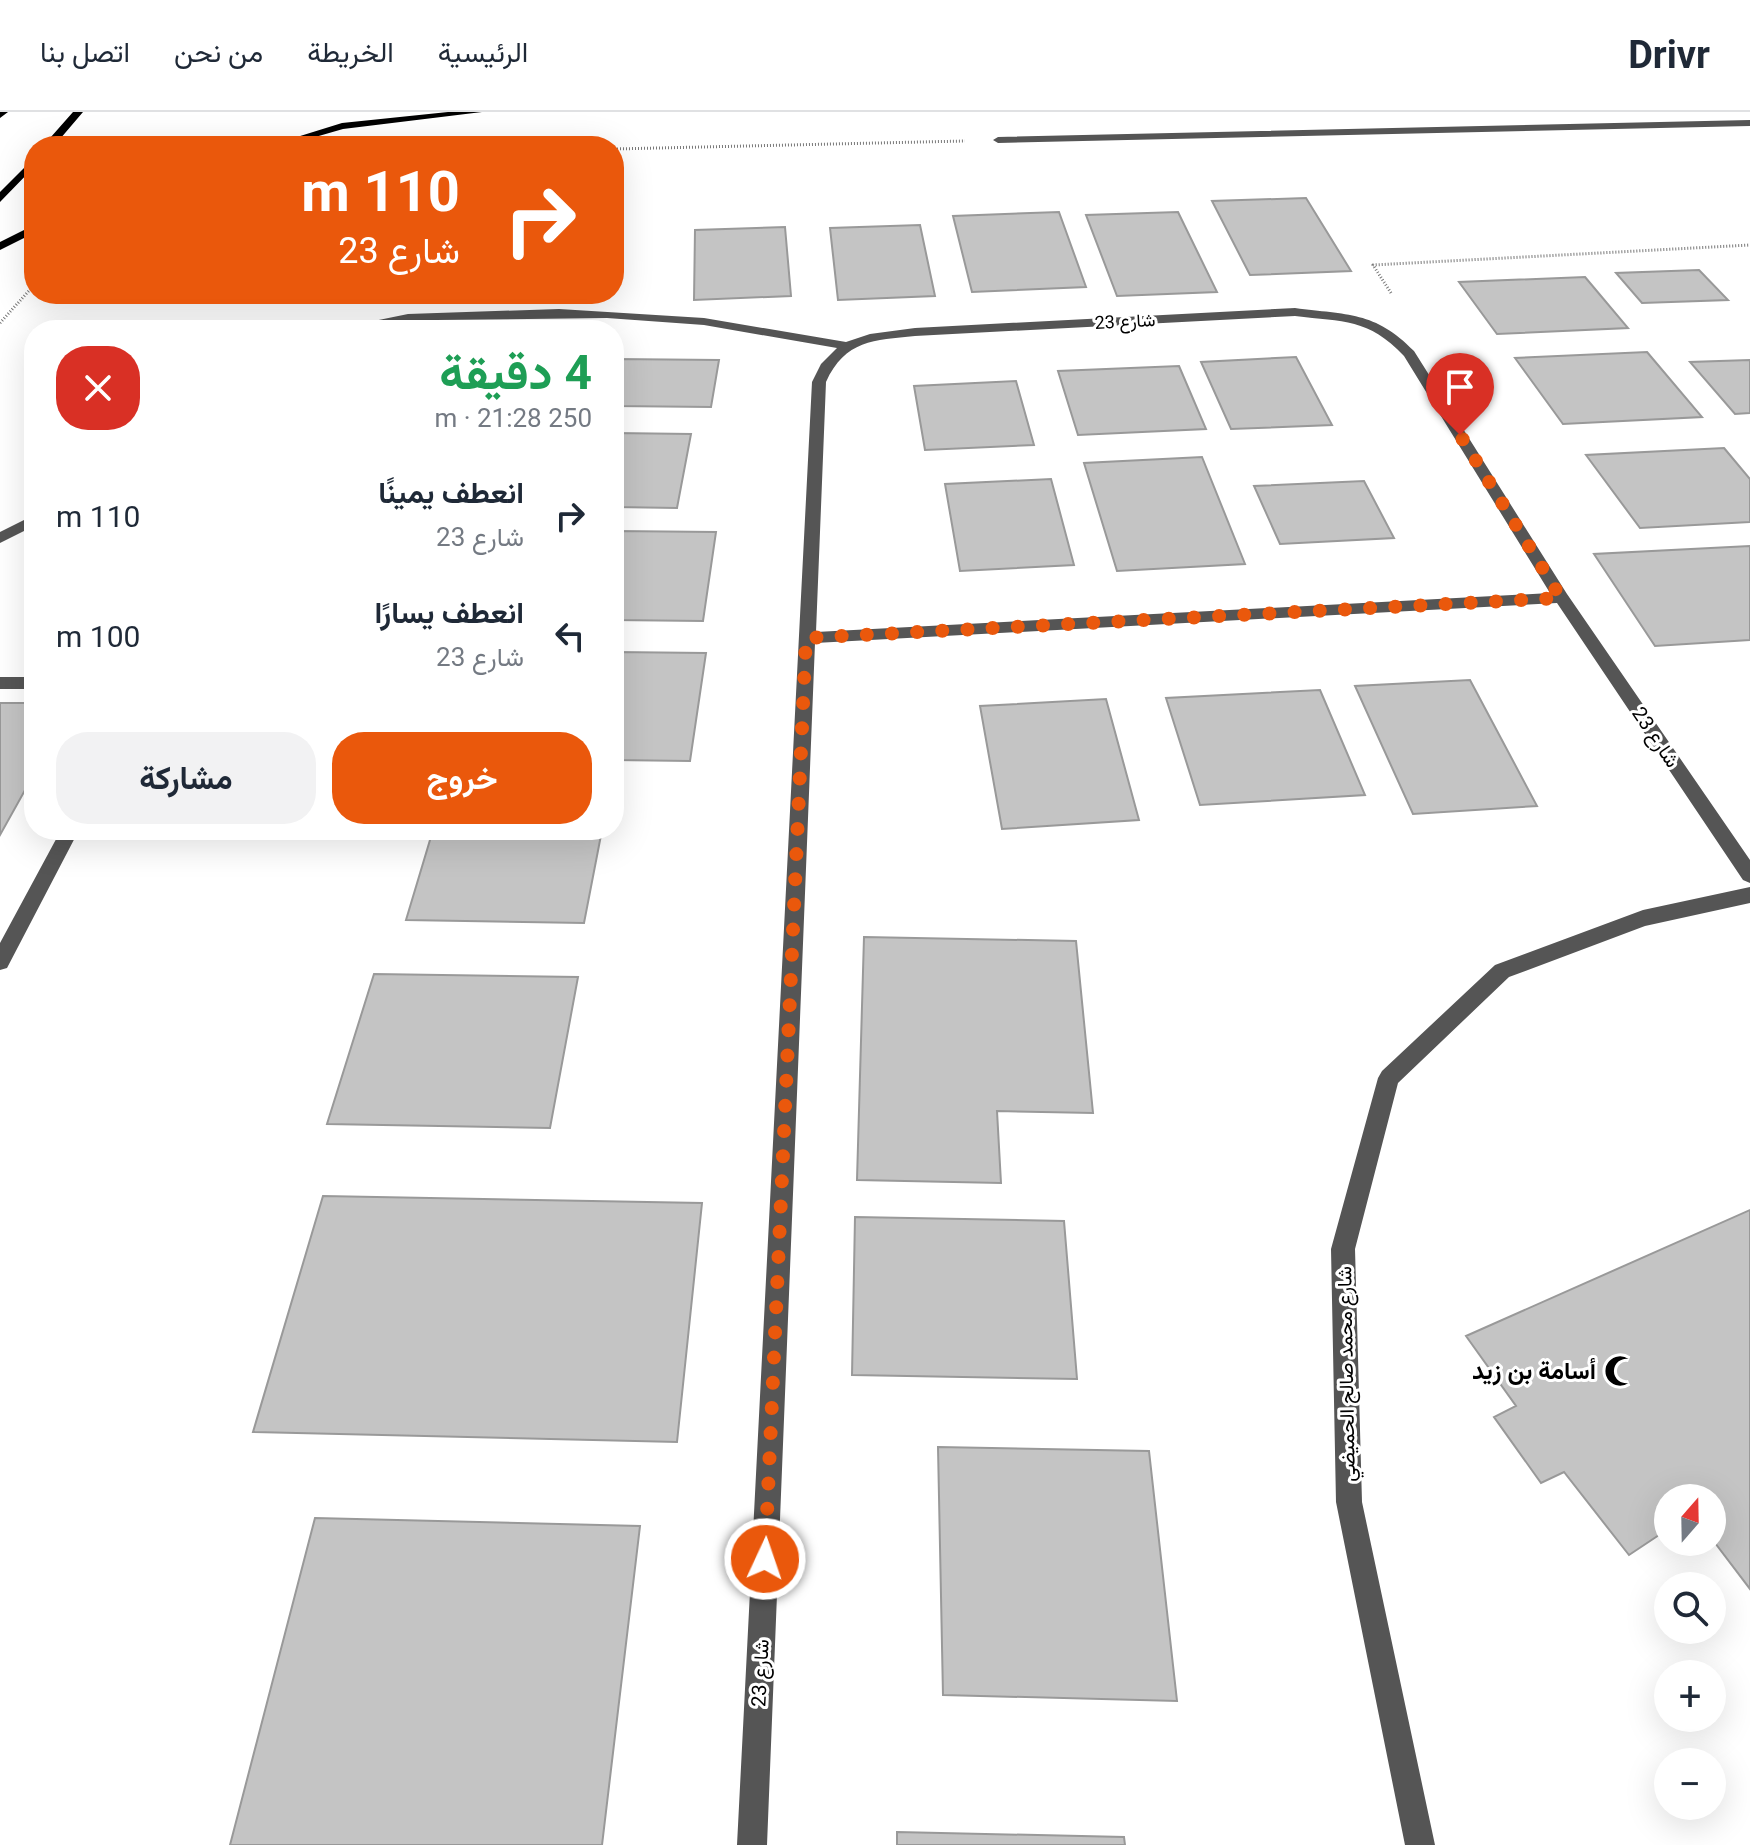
<!DOCTYPE html>
<html lang="ar">
<head>
<meta charset="utf-8">
<style>
  :root { --surface:#fff; --page:#f2f2f3; --text:#1f2937; --muted:#747a83; --line:#e0e1e3; --accent:#ea580c }
  body { margin:0; font-family:Roboto,Vazirmatn,sans-serif; background:var(--page); color:var(--text); direction:rtl; height:100vh; display:flex; flex-direction:column; font-size:30px; white-space:nowrap }
  * { box-sizing:border-box; margin:0 }
  p { font-size:26px; color:var(--muted) }
  .icon { flex:none; width:44px; height:44px; fill:none; stroke:currentColor; stroke-width:2; stroke-linecap:round; stroke-linejoin:round }
  .map { position:relative; flex:1; overflow:hidden; direction:ltr }
  .side { position:absolute; left:24px; top:208px; width:600px; height:520px; display:flex; flex-direction:column; background:var(--surface); border-radius:32px; box-shadow:0 8px 32px #0002; direction:rtl }
  .side>* { flex:none }
  .banner { position:absolute; left:24px; top:24px; width:600px; height:168px; border-radius:32px; box-shadow:0 8px 32px #0002; direction:rtl; background:#ea580c; color:#fff; overflow:hidden }
  .needle { width:52px; rotate:20deg }
  .tools { position:absolute; left:1654px; top:1372px; display:grid; gap:16px }
  .tools a { display:grid; place-items:center; width:72px; height:72px; border-radius:50%; background:var(--surface); box-shadow:0 8px 32px #0002; font-size:40px }
  .pin { position:absolute; display:grid; place-items:center; width:68px; height:68px; color:#fff; margin:-82px -34px; border-radius:50% 50% 50% 0; rotate:-45deg; box-shadow:0 0 8px #0007 }
  .pin .icon { rotate:45deg }
  .me { position:absolute; width:88px; margin:-44px; rotate:3deg; stroke-linejoin:round; filter:drop-shadow(0 0 6px #0008) }
  .turn { display:flex; align-items:center; gap:28px; height:168px; padding:0 32px; font-size:36px }
  .turn .icon { width:104px; height:104px; stroke-width:2.5 }
  .turn b { display:block; font-size:56px; line-height:68px }
  .round { display:grid; place-items:center; flex:none; width:84px; height:84px; border-radius:32px; background:var(--page) }
  .head { display:flex; align-items:center; justify-content:space-between; height:136px; padding:0 32px }
  h1 { font-size:48px; font-weight:700; line-height:60px; color:#1e9e55 }
  .button { display:flex; gap:16px; margin-top:auto; padding:16px 32px }
  .button a { flex:1; height:92px; border-radius:32px; background:var(--accent); color:#fff; font-size:32px; font-weight:700; line-height:92px; text-align:center }
  .button a+a { background:var(--page); color:var(--text) }
  ul { padding:0; list-style:none }
  li { display:flex; align-items:center; gap:24px; height:120px; padding:0 32px }
  li div { flex:1 }
  li b { display:block; font-size:30px }
  li em { font-style:normal }
  header { display:flex; align-items:center; gap:48px; box-sizing:border-box; height:112px; padding:0 40px; background:var(--surface); border-bottom:2px solid var(--line) }
  header strong { font-size:38px }
  nav { display:flex; gap:44px; margin-inline-start:auto; font-size:28px }
  .map>svg:first-child { display:block }
  .building { fill:#c4c4c4; stroke:#999; stroke-width:2 }
  .lines { fill:none; stroke-linecap:round; stroke-linejoin:round }
  .path { stroke:#777; stroke-width:3; stroke-dasharray:1 2; stroke-linecap:butt }
  .minor { fill:#555; fill-rule:evenodd }
  .major { fill:#000; fill-rule:evenodd }
  .route { stroke:#ea580c; stroke-width:14; stroke-dasharray:0 25.2 }
  .labels { text-anchor:middle; dominant-baseline:central; stroke-width:6; stroke-linejoin:round; paint-order:stroke }
  .far-street-label { font-size:18px; fill:#000; stroke:#fff }
  .street-label { font-size:20px; fill:#000; stroke:#fff }
  .near-poi-label { font-size:24px; font-weight:bold; fill:#000; stroke:#fff; text-anchor:end }
</style>
</head>
<body>
<header>
<strong>Drivr</strong>
<nav><a>الرئيسية</a><a>الخريطة</a><a>من نحن</a><a>اتصل بنا</a></nav>
</header>
<div class="map">
<svg width="1750" height="1733" viewBox="0 0 1750 1733">
  <rect width="100%" height="100%" fill="#fff"/>
  <path class="building" d="M 1306,86 L 1351,159 L 1250,163 L 1212,89 Z
    M 1059,100 L 1086,175 L 972,180 L 953,104 Z
    M 1178,100 L 1217,180 L 1117,184 L 1086,103 Z
    M 920,113 L 935,184 L 838,188 L 830,116 Z
    M 785,115 L 791,184 L 694,188 L 695,118 Z
    M 1699,158 L 1728,188 L 1642,191 L 1616,161 Z
    M 1585,165 L 1628,216 L 1497,222 L 1459,170 Z
    M 1647,240 L 1702,305 L 1563,312 L 1515,246 Z
    M 1296,245 L 1332,313 L 1231,317 L 1201,250 Z
    M 614,247 L 719,248 L 711,295 L 614,294 Z
    M 1750,248 L 1750,301 L 1735,302 L 1690,250 Z
    M 1179,254 L 1206,317 L 1078,323 L 1058,259 Z
    M 1016,269 L 1034,333 L 925,338 L 914,274 Z
    M 614,321 L 691,322 L 677,396 L 614,395 Z
    M 1724,336 L 1750,367 L 1750,410 L 1640,416 L 1586,343 Z
    M 1202,345 L 1245,452 L 1117,459 L 1084,351 Z
    M 1051,367 L 1074,453 L 960,459 L 945,372 Z
    M 1364,369 L 1394,426 L 1280,432 L 1254,374 Z
    M 614,419 L 716,420 L 703,509 L 614,508 Z
    M 1750,434 L 1750,528 L 1655,534 L 1594,442 Z
    M 614,540 L 706,541 L 690,649 L 614,648 Z
    M 1470,568 L 1537,694 L 1413,702 L 1355,574 Z
    M 1320,578 L 1365,683 L 1200,693 L 1166,586 Z
    M 1106,587 L 1139,708 L 1002,717 L 980,594 Z
    M 0,591 L 34,591 L 34,662 L 0,723 Z
    M 433,718 L 602,718 L 584,811 L 406,808 Z
    M 864,825 L 1076,829 L 1093,1001 L 997,999 L 1001,1071 L 857,1068 Z
    M 374,862 L 578,865 L 550,1016 L 327,1012 Z
    M 323,1084 L 702,1091 L 677,1330 L 253,1320 Z
    M 1750,1098 L 1750,1477 L 1712,1427 L 1712,1386 L 1668,1386 L 1668,1417 L 1629,1443 L 1564,1360 L 1541,1371 L 1494,1305 L 1516,1294 L 1466,1224 Z
    M 855,1105 L 1064,1109 L 1077,1267 L 852,1263 Z
    M 938,1335 L 1149,1339 L 1177,1589 L 943,1583 Z
    M 315,1406 L 640,1414 L 602,1733 L 230,1733 Z
    M 897,1720 L 1124,1725 L 1125,1733 L 897,1733 Z"/>
  <g class="lines">
    <path class="path" d="M 614,37 L 965,29
      M 1391,181 L 1373,153 L 1750,133
      M 0,211 L 34,173"/>
    <path class="minor" d="M 1750,8 L 1750,14 L 998,31 L 993,28 L 998,25 Z
      M 1295,196 C 1347,203 1375,199 1414,239 L 1567,482 L 1750,748 L 1750,771 L 1743,768 L 1557,491 L 815,531 L 767,1733 L 737,1733 L 812,270 L 821,252 L 837,236 L 704,213 L 607,206 L 436,208 L 349,218 L 364,211 L 408,202 L 559,197 L 704,206 L 846,230 L 870,222 L 915,216 ZM 1295,204 C 1344,210 1368,206 1404,244 L 1550,481 L 816,520 L 826,270 C 845,228 874,228 915,224 Z
      M 34,403 L 34,414 L 0,431 L 0,420 Z
      M 0,565 L 34,565 L 34,577 L 0,577 Z
      M 61,718 L 79,718 L 7,856 L 0,858 L 0,831 Z
      M 1750,775 L 1750,791 L 1645,814 L 1509,865 L 1398,971 L 1355,1137 L 1362,1390 L 1435,1733 L 1405,1733 L 1336,1390 L 1331,1137 L 1378,966 L 1382,959 L 1495,853 L 1643,798 Z"/>
    <path class="major" d="M 0,0 L 8,0 L 0,6 Z
      M 73,0 L 83,0 L 54,34 L 43,34 Z
      M 448,0 L 482,0 L 343,17 L 284,34 L 268,34 L 342,11 Z
      M 34,46 L 34,55 L 0,90 L 0,80 Z
      M 34,113 L 34,121 L 0,138 L 0,130 Z"/>
  </g>
  <g class="lines">
    <path class="route" d="M 765,1447 L 806,526 L 1561,486 L 1460,323"/>
  </g>
  <defs>
    <symbol id="mosque-bare" viewBox="-9 -9 18 18"><path d="M3.5-4.9A6 6 0 1 0 3.5 4.9A5 5 0 1 1 3.5-4.9Z" fill="#000" stroke="#fff" stroke-width="2.5" paint-order="stroke"/></symbol>
  </defs>
  <g fill-rule="evenodd">
    <use href="#mosque-bare" x="1598" y="1237" width="44" height="44"/>
  </g>
  <g class="labels">
    <g class="far-street-label">
      <text transform="translate(1125 209) rotate(-3)">شارع 23</text>
    </g>
    <g class="street-label">
      <text transform="translate(1656 625) rotate(56)">شارع 23</text>
      <text transform="translate(1346 1262) rotate(-91)">شارع محمد صالح الحميضي</text>
      <text transform="translate(760 1561) rotate(-87)">شارع 23</text>
    </g>
    <g class="near-poi-label">
      <text x="1596" y="1259">أسامة بن زيد</text>
    </g>
  </g>
</svg>
<div class="tools">
<a><svg class="needle" viewBox="-14 -14 28 28"><path d="M0-13l5 13h-10z" fill="#e53935"/><path d="M0 13l5-13h-10z" fill="#747a83"/></svg></a>
<a><svg class="icon" aria-label="search" viewBox="0 0 24 24"><circle cx="10" cy="10" r="6"/><path d="M15 15l6 6"/></svg></a>
<a>+</a>
<a>−</a>
</div>
<div class="pin" style="left:1460px;top:323px;background:#d93025"><svg class="icon" aria-label="arrive" viewBox="0 0 24 24"><path d="M6 21V4h12l-3 4 3 4H6"/></svg></div>
<svg class="me" style="left:765px;top:1447px" viewBox="-20 -20 40 40"><circle r="17" fill="#ea580c" stroke="#fff" stroke-width="3"/><path d="M0-11L8 9 0 5-8 9z" fill="#fff"/></svg>
<div class="banner">
<div class="turn"><svg class="icon" aria-label="right" viewBox="0 0 24 24"><path d="M7 20v-9h11M14 6l5 5-5 5"/></svg><div><b>110 m</b>شارع 23</div></div>
</div>
<section class="side">
<div class="head"><div><h1>4 دقيقة</h1><p>250 m · 21:28</p></div><a class="round" style="background:#d93025;color:#fff"><svg class="icon" aria-label="close" viewBox="0 0 24 24"><path d="M6 6l12 12M18 6L6 18"/></svg></a></div>
<ul>
<li><svg class="icon" aria-label="right" viewBox="0 0 24 24"><path d="M7 20v-9h11M14 6l5 5-5 5"/></svg><div><b>انعطف يمينًا</b><p>شارع 23</p></div><em>110 m</em></li>
<li><svg class="icon" aria-label="left" viewBox="0 0 24 24"><path d="M17 20v-9H6M10 6l-5 5 5 5"/></svg><div><b>انعطف يسارًا</b><p>شارع 23</p></div><em>100 m</em></li>
</ul>
<div class="button"><a>خروج</a><a>مشاركة</a></div>
</section>
</div>
</body>
</html>
